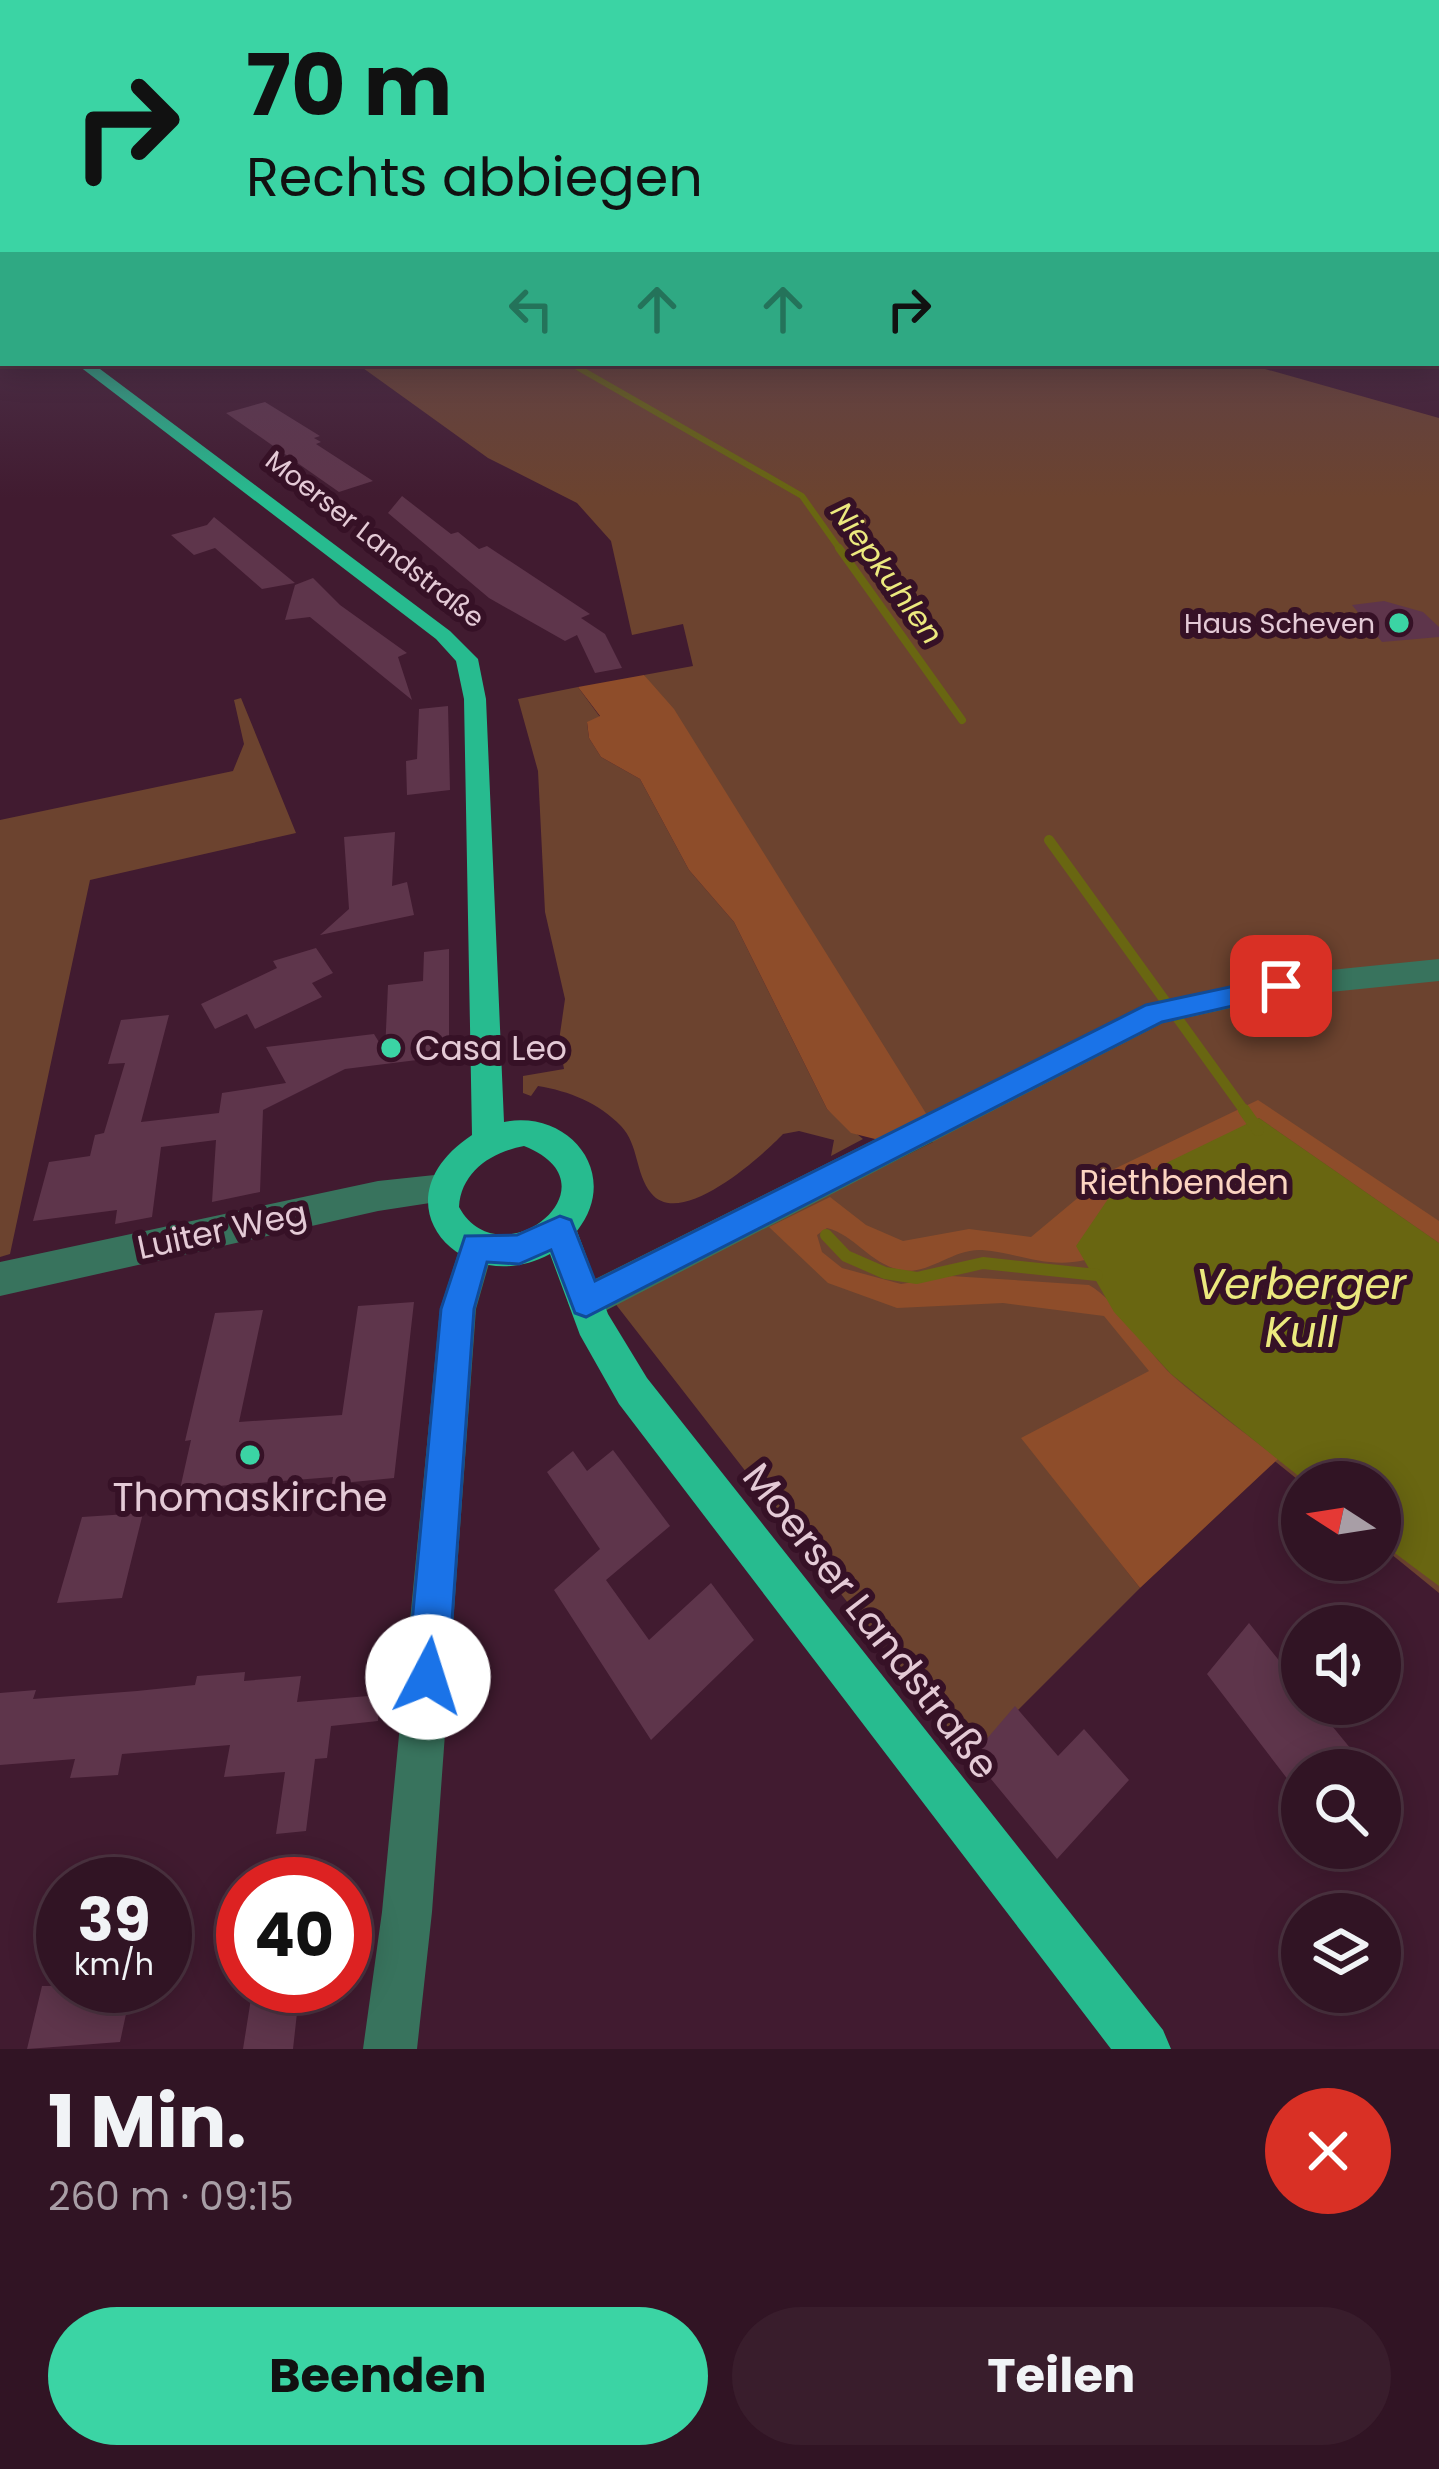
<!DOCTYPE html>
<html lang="de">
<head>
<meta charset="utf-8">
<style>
  :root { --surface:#311424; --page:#391d2c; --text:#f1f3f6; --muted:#a89ea6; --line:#4c3341; --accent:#3bd4a4 }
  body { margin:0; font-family:Poppins,sans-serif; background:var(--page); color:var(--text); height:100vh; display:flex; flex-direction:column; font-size:45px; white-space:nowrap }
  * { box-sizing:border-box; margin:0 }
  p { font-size:39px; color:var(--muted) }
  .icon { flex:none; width:66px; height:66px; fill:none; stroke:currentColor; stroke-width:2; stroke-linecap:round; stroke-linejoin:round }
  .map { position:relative; height:2049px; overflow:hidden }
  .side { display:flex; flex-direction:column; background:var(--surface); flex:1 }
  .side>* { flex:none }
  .banner { position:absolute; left:0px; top:0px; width:1440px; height:366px; box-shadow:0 6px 30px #0003,0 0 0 3px var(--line); background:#3bd4a4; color:#111; overflow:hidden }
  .needle { width:78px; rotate:282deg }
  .buttons { position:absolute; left:1281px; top:1461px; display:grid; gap:24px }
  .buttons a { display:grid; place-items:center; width:120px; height:120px; border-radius:50%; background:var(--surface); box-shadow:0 6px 30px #0003,0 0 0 3px var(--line); font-size:60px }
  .speed { position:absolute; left:36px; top:1857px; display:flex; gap:24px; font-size:60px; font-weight:700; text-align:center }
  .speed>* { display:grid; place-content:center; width:156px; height:156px; border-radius:50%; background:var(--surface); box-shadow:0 6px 30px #0003,0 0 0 3px var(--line); line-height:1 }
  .speed small { font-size:30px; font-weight:400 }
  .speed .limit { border:18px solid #d22; background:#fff; color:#111 }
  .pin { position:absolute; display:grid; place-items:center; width:102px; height:102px; color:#fff; margin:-51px; border-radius:24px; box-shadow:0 6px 18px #0006 }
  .me { position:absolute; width:132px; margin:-66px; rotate:5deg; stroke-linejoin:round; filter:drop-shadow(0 0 9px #0008) }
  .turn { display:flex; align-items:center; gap:42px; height:252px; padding:0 48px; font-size:54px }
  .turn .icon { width:156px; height:156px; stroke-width:2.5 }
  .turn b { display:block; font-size:84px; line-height:102px }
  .lanes { display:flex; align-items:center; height:114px; padding:0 48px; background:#0003; justify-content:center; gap:60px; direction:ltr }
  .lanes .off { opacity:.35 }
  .round { display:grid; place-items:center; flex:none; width:126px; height:126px; border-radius:63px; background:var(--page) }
  .head { display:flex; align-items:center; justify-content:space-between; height:204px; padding:0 48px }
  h1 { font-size:72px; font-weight:700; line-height:90px }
  .cta { display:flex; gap:24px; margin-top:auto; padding:24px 48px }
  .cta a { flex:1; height:138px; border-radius:72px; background:var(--accent); color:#111; font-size:48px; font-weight:700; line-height:138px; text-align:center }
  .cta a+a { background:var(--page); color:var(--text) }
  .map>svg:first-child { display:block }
  .green { fill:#6c432f }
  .forest { fill:#8e4d2a }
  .water { fill:#696611 }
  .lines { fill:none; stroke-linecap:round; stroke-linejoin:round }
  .stream-far3 { stroke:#696611; stroke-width:6 }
  .stream-far2 { stroke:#696611; stroke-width:8 }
  .stream-far1 { stroke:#696611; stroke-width:10 }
  .stream { stroke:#696611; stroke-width:12 }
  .building { fill:#5e354b }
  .minor { fill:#38735d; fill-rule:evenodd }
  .major { fill:#27bb8f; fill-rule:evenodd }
  .route { fill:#1a73e8; stroke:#114b97; stroke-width:3 }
  .poi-dot { fill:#3bd4a4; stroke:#361126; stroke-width:4.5 }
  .labels { text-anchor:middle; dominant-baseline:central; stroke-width:12; stroke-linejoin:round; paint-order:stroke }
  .far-street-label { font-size:27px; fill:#e4cad6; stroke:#361126 }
  .far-poi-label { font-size:27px; fill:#e4cad6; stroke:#361126; text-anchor:end }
  .far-water-label { font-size:30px; font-style:italic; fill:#ece97e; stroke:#361126 }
  .poi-label { font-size:33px; fill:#e4cad6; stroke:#361126; text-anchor:start }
  .park-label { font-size:33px; fill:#fcd4c1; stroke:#361126 }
  .street-label { font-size:33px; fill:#e4cad6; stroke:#361126 }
  .near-poi-label { font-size:39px; fill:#e4cad6; stroke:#361126 }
  .near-street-label { font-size:39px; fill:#e4cad6; stroke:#361126 }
  .near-water-label { font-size:42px; font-style:italic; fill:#ece97e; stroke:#361126 }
</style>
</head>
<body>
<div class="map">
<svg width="1439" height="2049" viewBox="0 0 1439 2049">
  <rect width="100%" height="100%" fill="#411b30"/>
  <path class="green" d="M 356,363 L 1244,363 L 1439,418 L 1439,1593 L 1380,1545 L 1380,1482 L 1302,1483 L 1241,1434 L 1111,1551 L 1140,1588 L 972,1756 L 932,1711 L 614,1302 L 933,1142 L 644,675 L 693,666 L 683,624 L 632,635 L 611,541 L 577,503 L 488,458 Z
    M 578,687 L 600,717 L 587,723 L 589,738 L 601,757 L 640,779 L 689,870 L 734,922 L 827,1109 L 863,1139 L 831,1156 L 834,1140 L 799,1131 L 783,1134 C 761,1157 680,1230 651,1193 C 635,1173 639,1145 621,1126 C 599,1103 569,1091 538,1086 L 531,1096 L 523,1093 L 523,1076 L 564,1069 L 559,1041 L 565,999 L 545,912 L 538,771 L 518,699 Z
    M 241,698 L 296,833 L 90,880 L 10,1254 L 0,1257 L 0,820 L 233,771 L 244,744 L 234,700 Z"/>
  <path class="forest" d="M 644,675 L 674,709 L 927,1115 L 879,1140 L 851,1133 L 827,1109 L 734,922 L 689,870 L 640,779 L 601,757 L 589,738 L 587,722 L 600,716 L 578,687 Z
    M 1258,1100 L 1439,1221 L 1439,1243 L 1259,1118 L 1197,1151 L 1079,1250 L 1085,1260 C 1047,1269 1019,1253 982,1250 C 953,1248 928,1276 900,1270 C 869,1263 855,1235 827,1228 L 817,1235 L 822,1252 L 842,1268 L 901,1284 L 951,1276 L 1089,1285 C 1119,1302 1145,1350 1173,1376 C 1206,1405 1243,1431 1278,1459 L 1140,1588 L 1021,1438 L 1149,1371 L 1104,1316 L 1003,1303 L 897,1308 L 828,1283 L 769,1227 L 830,1197 L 866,1225 L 903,1241 L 969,1229 L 1031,1237 L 1110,1171 Z"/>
  <path class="water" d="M 1259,1118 L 1439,1243 L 1439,1586 L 1380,1542 L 1380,1482 L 1306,1482 L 1171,1374 L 1114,1312 L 1076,1246 L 1108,1199 L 1129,1181 Z"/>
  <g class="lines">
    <path class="stream-far3" d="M 570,363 L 802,496 L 841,551"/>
    <path class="stream-far2" d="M 839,548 L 962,720"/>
    <path class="stream-far1" d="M 1049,840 L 1246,1113"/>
    <path class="stream" d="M 1244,1110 L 1258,1130
      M 826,1235 L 846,1256 L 885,1273 L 917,1278 L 983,1263 L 1097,1275"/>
  </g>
  <path class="building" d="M 265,402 L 320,436 L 314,438 L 321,442 L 316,444 L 373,481 L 339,492 L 226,413 Z
    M 402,496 L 451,534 L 458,532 L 479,549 L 487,546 L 590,614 L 581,618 L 605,634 L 622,668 L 595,673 L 577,635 L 565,641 L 489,598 L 388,513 Z
    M 214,517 L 295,583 L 262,589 L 215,548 L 194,555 L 171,535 L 207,525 Z
    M 313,578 L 340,605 L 407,653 L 398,657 L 412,700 L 310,617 L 285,620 L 295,585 Z
    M 1384,601 L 1423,612 L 1439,627 L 1439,637 L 1382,642 L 1352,605 Z
    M 448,706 L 450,790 L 407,795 L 406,761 L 417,759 L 419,709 Z
    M 395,832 L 392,886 L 407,882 L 414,915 L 320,935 L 349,909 L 344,837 Z
    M 316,948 L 333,973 L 312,983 L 322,997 L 255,1029 L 247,1014 L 215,1029 L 201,1004 L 277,968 L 273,961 Z
    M 449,949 L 449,1056 L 345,1069 L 263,1110 L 260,1192 L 212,1202 L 216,1140 L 161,1147 L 152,1217 L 115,1224 L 117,1210 L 33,1221 L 49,1162 L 90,1156 L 95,1135 L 104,1133 L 125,1063 L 108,1064 L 121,1020 L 169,1015 L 141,1122 L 219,1113 L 222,1093 L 286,1083 L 266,1047 L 374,1034 L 385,1052 L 388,985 L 423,981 L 424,952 Z
    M 414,1302 L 394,1478 L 332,1484 L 333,1477 L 180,1489 L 191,1440 L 185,1441 L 215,1313 L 263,1310 L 239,1422 L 342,1415 L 358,1306 Z
    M 613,1450 L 670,1526 L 606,1580 L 649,1640 L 711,1583 L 754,1640 L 651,1740 L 554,1590 L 600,1549 L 547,1472 L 573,1451 L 587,1471 Z
    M 143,1513 L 122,1598 L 57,1603 L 82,1517 Z
    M 1249,1623 L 1302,1689 L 1302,1704 L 1314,1704 L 1351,1749 L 1332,1770 L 1302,1770 L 1302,1798 L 1207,1674 Z
    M 245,1672 L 244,1681 L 301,1676 L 297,1702 L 380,1695 L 378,1721 L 331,1726 L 327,1758 L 315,1759 L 306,1831 L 276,1834 L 285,1772 L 224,1777 L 230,1745 L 122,1754 L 118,1775 L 70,1778 L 75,1759 L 0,1765 L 0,1693 L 36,1690 L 33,1699 L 137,1691 L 195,1685 L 197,1676 Z
    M 1015,1706 L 1058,1756 L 1084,1729 L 1129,1780 L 1057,1859 L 972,1756 Z
    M 42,1986 L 132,1986 L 120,2042 L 27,2049 Z
    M 253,1986 L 300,1986 L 293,2049 L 243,2049 Z"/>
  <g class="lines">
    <path class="minor" d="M 1437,216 L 1439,216 L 1439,224 L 1437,224 Z
      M 1439,959 L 1439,981 L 1281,997 L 1163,1023 L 599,1314 L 586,1319 L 573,1314 L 568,1302 L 573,1290 L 1145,1005 L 1281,975 Z
      M 444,1174 L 456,1179 L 461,1189 L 456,1199 L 378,1211 L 0,1296 L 0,1262 L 378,1181 Z
      M 476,1230 L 488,1235 L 494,1246 L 476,1309 L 432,1912 L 417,2049 L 363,2049 L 382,1912 L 440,1309 L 464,1235 Z"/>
    <path class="major" d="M 0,297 L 3,298 L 3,308 L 0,307 Z
      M 75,363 L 92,363 L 450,631 L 478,659 L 486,699 L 504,1122 C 569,1109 622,1174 577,1231 L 608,1314 L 647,1378 L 1163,2030 L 1171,2049 L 1111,2049 L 619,1404 L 580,1335 L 550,1254 C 464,1301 371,1202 472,1135 L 464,699 L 456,661 L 436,639 ZM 524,1146 C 623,1185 500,1282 459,1207 C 461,1172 491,1152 524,1146 Z"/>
  </g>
  <linearGradient id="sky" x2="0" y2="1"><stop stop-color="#240f1a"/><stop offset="0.42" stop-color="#543f59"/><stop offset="1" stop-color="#543f59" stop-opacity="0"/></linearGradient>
  <rect width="1439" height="498" fill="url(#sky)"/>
  <path class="route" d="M 1281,976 L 1294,986 L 1290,993 L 1162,1022 L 586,1317 L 575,1313 L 551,1250 L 519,1264 L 487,1262 L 474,1309 L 448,1677 L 442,1692 L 428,1698 L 413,1692 L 407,1677 L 441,1309 L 465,1236 L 517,1235 L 560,1216 L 571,1220 L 595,1281 L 1146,1005 Z"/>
  <g class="poi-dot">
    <circle cx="1399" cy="623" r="12"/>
    <circle cx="391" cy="1048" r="12"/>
    <circle cx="250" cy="1455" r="12"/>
  </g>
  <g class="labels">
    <g class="far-street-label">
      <text transform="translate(375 539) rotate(38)">Moerser Landstraße</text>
    </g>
    <g class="far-poi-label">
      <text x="1375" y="623">Haus Scheven</text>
    </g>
    <g class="far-water-label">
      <text transform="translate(887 573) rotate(54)">Niepkuhlen</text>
    </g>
    <g class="poi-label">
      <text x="415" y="1048">Casa Leo</text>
    </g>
    <g class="park-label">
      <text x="1184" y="1182">Riethbenden</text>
    </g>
    <g class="street-label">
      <text transform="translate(222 1230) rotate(-12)">Luiter Weg</text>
    </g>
    <g class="near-poi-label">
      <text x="250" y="1497">Thomaskirche</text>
    </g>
    <g class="near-street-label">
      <text transform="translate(871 1621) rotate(52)">Moerser Landstraße</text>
    </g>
    <g class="near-water-label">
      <text x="1301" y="1284">Verberger<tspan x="1301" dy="48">Kull</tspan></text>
    </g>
  </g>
</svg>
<div class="buttons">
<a><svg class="needle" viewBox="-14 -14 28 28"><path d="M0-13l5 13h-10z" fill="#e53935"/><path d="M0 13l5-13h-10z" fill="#a89ea6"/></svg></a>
<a><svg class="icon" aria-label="sound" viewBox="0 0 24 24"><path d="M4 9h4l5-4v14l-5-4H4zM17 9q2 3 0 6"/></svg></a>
<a><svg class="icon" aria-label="search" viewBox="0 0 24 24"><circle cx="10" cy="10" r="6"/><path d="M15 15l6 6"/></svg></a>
<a><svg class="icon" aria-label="layers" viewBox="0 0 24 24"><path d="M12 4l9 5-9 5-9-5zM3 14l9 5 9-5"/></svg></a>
</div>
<div class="speed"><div>39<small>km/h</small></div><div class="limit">40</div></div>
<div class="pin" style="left:1281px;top:986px;background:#d93025"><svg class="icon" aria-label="arrive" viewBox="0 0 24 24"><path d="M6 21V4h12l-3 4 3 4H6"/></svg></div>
<svg class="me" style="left:428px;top:1677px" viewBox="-20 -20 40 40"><circle r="19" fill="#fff"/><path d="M0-13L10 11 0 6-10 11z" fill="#1a73e8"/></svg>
<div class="banner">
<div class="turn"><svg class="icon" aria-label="right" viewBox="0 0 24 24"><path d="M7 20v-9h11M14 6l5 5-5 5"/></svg><div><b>70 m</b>Rechts abbiegen</div></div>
<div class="lanes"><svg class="icon off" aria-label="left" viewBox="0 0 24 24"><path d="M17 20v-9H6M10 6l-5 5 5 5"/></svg><svg class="icon off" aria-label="ahead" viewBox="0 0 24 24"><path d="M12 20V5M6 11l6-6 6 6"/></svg><svg class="icon off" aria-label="ahead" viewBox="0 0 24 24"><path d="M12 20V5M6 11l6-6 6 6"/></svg><svg class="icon" aria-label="right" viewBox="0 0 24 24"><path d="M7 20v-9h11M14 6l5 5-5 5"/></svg></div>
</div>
</div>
<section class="side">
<div class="head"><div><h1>1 Min.</h1><p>260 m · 09:15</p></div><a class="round" style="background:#d93025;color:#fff"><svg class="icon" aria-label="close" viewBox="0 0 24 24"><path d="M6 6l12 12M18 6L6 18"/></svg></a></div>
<div class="cta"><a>Beenden</a><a>Teilen</a></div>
</section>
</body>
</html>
